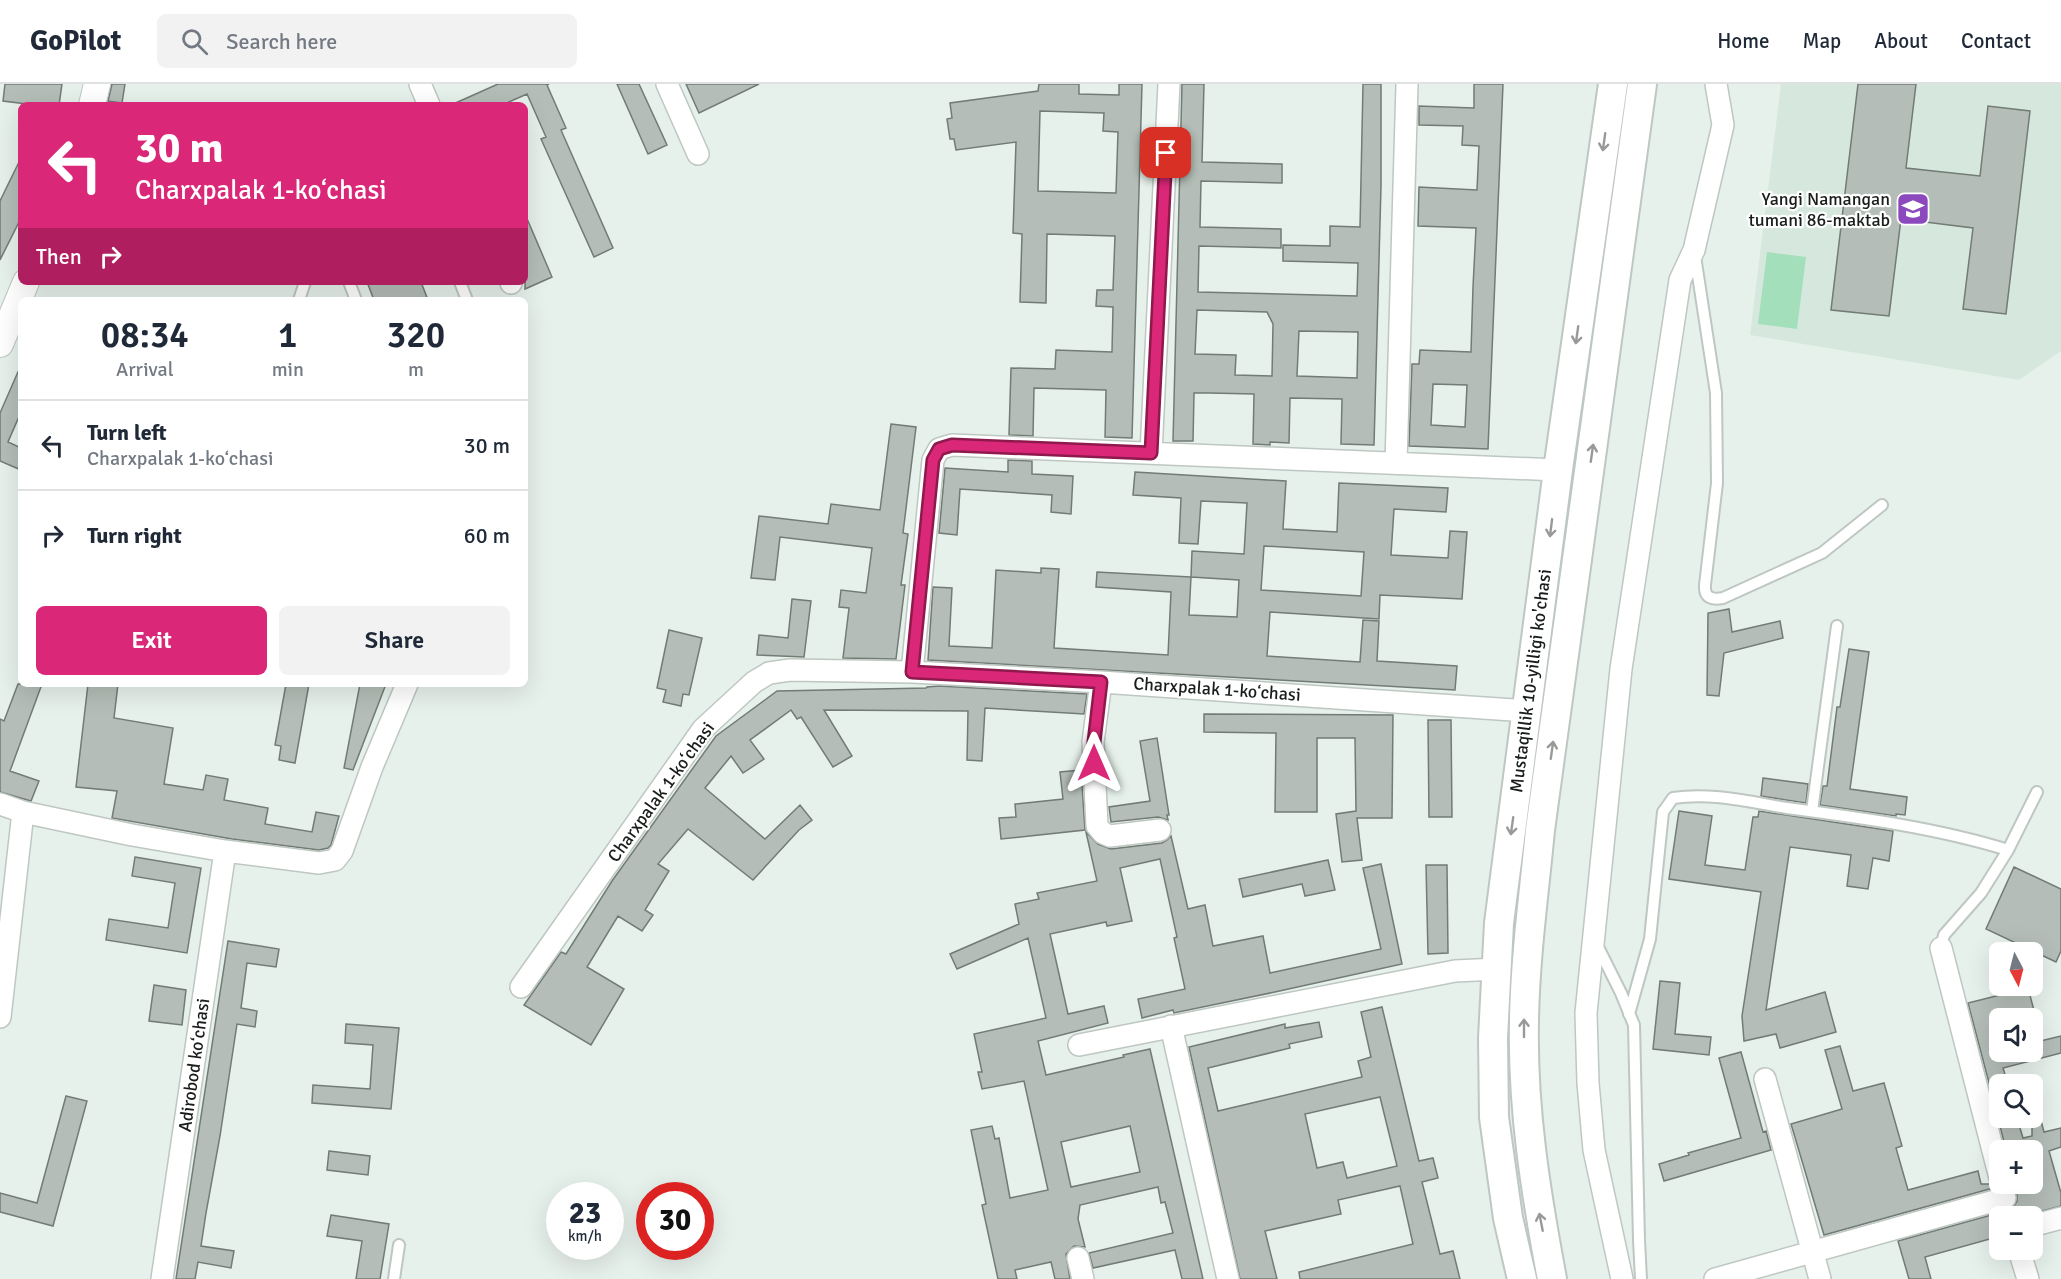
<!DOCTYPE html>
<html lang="en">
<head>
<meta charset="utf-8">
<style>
  :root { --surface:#fff; --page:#f2f2f3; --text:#1f2937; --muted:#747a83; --line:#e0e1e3; --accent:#db2777 }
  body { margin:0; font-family:Signika,sans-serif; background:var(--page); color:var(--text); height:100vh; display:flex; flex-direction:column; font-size:22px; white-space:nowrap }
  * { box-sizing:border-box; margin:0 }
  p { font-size:20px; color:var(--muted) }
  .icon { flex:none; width:33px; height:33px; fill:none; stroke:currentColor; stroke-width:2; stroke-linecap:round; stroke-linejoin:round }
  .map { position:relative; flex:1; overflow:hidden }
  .drawer { position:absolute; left:18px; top:213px; width:510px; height:390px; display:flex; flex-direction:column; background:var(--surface); border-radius:9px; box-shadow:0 6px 24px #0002 }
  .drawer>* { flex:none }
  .banner { position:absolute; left:18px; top:18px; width:510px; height:183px; border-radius:9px; box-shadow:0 6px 24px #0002; background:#db2777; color:#fff; overflow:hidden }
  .needle { width:39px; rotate:173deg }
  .buttons { position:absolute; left:1989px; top:858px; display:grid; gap:12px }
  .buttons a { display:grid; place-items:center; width:54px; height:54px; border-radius:9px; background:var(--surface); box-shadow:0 6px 24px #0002; font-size:30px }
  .speed { position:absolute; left:546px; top:1098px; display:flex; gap:12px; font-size:30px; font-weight:700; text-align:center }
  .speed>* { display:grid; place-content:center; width:78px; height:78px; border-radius:50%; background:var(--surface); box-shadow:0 6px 24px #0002; line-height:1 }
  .speed small { font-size:15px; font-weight:400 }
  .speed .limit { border:9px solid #d22; background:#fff; color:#111 }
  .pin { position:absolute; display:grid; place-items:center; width:51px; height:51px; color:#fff; margin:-26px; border-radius:12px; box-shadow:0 3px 9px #0006 }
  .me { position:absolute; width:66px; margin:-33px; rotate:0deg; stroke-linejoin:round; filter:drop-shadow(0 0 4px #0008) }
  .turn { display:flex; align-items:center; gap:21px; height:126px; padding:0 18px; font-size:27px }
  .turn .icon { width:78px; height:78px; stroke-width:2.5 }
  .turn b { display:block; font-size:42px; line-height:51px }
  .then { display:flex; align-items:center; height:57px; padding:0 18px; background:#0003; gap:12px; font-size:22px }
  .eta { display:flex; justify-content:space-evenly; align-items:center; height:102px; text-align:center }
  .eta b { font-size:36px; font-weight:600; line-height:42px }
  .action { display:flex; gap:12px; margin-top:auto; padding:12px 18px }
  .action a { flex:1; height:69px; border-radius:9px; background:var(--accent); color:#fff; font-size:24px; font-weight:600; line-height:69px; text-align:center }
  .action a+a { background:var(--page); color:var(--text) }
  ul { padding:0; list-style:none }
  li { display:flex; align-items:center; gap:18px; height:90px; padding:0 18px; border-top:2px solid var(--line) }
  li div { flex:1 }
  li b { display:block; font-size:22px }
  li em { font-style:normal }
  header { display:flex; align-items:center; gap:36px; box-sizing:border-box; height:84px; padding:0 30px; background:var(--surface); border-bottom:2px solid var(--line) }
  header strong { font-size:28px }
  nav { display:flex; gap:33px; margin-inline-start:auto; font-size:21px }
  .search { width:420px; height:54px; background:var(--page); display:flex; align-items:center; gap:15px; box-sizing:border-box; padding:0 21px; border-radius:9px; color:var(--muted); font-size:22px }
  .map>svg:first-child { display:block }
  .built { fill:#d6e8dd }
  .green { fill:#a3dfbb }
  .building { fill:#b4bdb7; stroke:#727b75; stroke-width:1.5; fill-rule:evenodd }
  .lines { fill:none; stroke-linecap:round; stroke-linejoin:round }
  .service-casing { stroke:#bec7c1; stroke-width:14 }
  .minor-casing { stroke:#bec7c1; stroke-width:24 }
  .tertiary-casing { stroke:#bec7c1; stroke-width:28 }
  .secondary-casing { stroke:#bec7c1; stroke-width:32 }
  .service { stroke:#fff; stroke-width:10 }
  .minor { stroke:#fff; stroke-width:21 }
  .tertiary { stroke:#fff; stroke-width:26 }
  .secondary { stroke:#fff; stroke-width:28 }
  .oneway { stroke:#989a98 }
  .route-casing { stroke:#8e194d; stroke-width:15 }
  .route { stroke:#db2777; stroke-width:10 }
  .labels { text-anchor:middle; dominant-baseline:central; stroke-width:4.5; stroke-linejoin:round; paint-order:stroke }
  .poi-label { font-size:18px; fill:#1a1e1b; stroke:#fff; text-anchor:end }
  .street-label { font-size:18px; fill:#1a1e1b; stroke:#fff }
</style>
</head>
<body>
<header>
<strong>GoPilot</strong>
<div class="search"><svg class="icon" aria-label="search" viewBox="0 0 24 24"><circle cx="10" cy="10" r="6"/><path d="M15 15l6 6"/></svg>Search here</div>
<nav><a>Home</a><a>Map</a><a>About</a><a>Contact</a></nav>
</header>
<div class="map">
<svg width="2061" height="1195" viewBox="0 0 2061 1195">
  <rect width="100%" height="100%" fill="#e7f1eb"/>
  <path class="built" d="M 1781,0 L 2061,0 L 2061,267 L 2019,296 L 1750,251 Z"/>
  <path class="green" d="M 1767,168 L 1806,173 L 1797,245 L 1758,240 Z"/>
  <path class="building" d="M 5,0 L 62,0 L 59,21 L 35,21 L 3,17 Z
    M 112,0 L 125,0 L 122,19 L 108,17 Z
    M 498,0 L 549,0 L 547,1 L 566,44 L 561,46 L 613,164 L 594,173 L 541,55 L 546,53 L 527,10 L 502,21 L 451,21 Z
    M 617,0 L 639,0 L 667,61 L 648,70 Z
    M 686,0 L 759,0 L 699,29 Z
    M 1039,0 L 1079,0 L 1079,10 L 1119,11 L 1119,0 L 1142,0 L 1132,354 L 1105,353 L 1106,306 L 1034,304 L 1033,352 L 1009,351 L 1011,284 L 1055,285 L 1056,266 L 1112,268 L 1113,223 L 1096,222 L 1097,206 L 1113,206 L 1115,152 L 1047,150 L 1046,219 L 1020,218 L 1022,150 L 1013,149 L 1016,58 L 956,66 L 954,55 L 950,55 L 947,35 L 952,34 L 950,19 L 1038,7 ZM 1040,27 L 1104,29 L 1103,47 L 1118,48 L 1116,109 L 1038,107 Z
    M 1182,0 L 1204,0 L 1202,78 L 1282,80 L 1282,99 L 1201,97 L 1200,143 L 1281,145 L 1281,164 L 1199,162 L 1198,208 L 1357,212 L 1358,179 L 1283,177 L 1283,161 L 1330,162 L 1330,142 L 1360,143 L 1363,0 L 1381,0 L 1381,102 L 1374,361 L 1341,360 L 1342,315 L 1290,314 L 1289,359 L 1270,358 L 1270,361 L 1253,360 L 1254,310 L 1210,309 L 1194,309 L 1193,357 L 1173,357 ZM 1197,226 L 1267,228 L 1273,240 L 1272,292 L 1235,291 L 1236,271 L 1195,270 ZM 1299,247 L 1358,248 L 1357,294 L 1297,292 Z
    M 1474,0 L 1503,0 L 1488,365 L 1409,362 L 1412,280 L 1419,280 L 1420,266 L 1471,268 L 1473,203 L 1476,144 L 1418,142 L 1419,103 L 1477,106 L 1479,62 L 1462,61 L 1463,42 L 1419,41 L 1419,22 L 1474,24 ZM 1433,300 L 1467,301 L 1465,343 L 1431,341 Z
    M 1858,0 L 1916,0 L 1906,84 L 1980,92 L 1988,22 L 2030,27 L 2006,230 L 1963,225 L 1973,144 L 1901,135 L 1889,232 L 1831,226 Z
    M 21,74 L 21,134 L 0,176 L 0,117 Z
    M 525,130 L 552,193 L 525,205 Z
    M 367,198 L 421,198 L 428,216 L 374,216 Z
    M 21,281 L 21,328 L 8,358 L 21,364 L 21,386 L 0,377 L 0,329 Z
    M 891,340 L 916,343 L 903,449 L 908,450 L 901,501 L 905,501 L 896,575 L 843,574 L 849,524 L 839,523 L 841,506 L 866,509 L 872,464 L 780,453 L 775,496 L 751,494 L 759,432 L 828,440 L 831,420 L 880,426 Z
    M 1008,376 L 1032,377 L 1032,390 L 1073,392 L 1071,430 L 1051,428 L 1052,411 L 960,405 L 957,451 L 939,449 L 945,384 L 1008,388 Z
    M 1135,388 L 1286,397 L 1283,445 L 1337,448 L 1339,399 L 1448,404 L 1446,428 L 1394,425 L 1391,471 L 1448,474 L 1450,447 L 1467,448 L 1462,515 L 1380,511 L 1379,535 L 1270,528 L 1267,572 L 1360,578 L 1363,536 L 1379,537 L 1377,577 L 1457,582 L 1455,606 L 928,576 L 933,503 L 952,504 L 949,562 L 992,564 L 996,486 L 1041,489 L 1041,484 L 1059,485 L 1054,564 L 1168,571 L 1171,508 L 1096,503 L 1097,488 L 1191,493 L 1192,467 L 1244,470 L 1247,419 L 1201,417 L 1198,460 L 1179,459 L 1181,414 L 1133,411 ZM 1264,462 L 1364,468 L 1361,512 L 1261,506 ZM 1191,493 L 1239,496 L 1237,533 L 1189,531 Z
    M 792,515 L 811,517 L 804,573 L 757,571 L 759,551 L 788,554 Z
    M 1729,525 L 1732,548 L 1780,537 L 1783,554 L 1724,569 L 1719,612 L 1707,611 L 1708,529 Z
    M 669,546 L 702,554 L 689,611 L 683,610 L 681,622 L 663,618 L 666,606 L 657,604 Z
    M 1849,565 L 1869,568 L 1850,705 L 1907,713 L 1905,731 L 1896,730 L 1896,732 L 1820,721 L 1823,702 L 1827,702 L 1837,623 L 1840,623 Z
    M 18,600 L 42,600 L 10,687 L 39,697 L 31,717 L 0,708 L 0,635 L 4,637 Z
    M 88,600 L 118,600 L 114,634 L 173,644 L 164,700 L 203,706 L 206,691 L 228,695 L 224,716 L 268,724 L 265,740 L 312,748 L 316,728 L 339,732 L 331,761 L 328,764 L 319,766 L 232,755 L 112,734 L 117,707 L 76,703 Z
    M 286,600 L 309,600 L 295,679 L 279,676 L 281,662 L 275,661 Z
    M 360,600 L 386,600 L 353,686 L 344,684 Z
    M 939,602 L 1087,610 L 1084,630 L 985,624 L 982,677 L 967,676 L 968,627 L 824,626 L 852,672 L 833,683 L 801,633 L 797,635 L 791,626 L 750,656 L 764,675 L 743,689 L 731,672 L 705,704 L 765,755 L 800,721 L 812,736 L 799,746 L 753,796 L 688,745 L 658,780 L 669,787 L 645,826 L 653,831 L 642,847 L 618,832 L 587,883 L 624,905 L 591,961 L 524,921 L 561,868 L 566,870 L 612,797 L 716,652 L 777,607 L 926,604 L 927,603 Z
    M 1204,630 L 1393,631 L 1392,734 L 1357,734 L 1362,776 L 1342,778 L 1336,730 L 1356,727 L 1355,654 L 1317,654 L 1317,728 L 1275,728 L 1276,649 L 1204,648 Z
    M 1428,636 L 1451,636 L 1452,733 L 1429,733 Z
    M 1157,654 L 1169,731 L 1167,731 L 1168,736 L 1158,733 L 1111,738 L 1109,723 L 1150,717 L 1140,657 Z
    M 1081,686 L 1085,746 L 1001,755 L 999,734 L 1016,733 L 1015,720 L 1063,715 L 1060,688 Z
    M 1763,694 L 1808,700 L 1806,719 L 1761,712 Z
    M 1679,727 L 1712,732 L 1705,781 L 1745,786 L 1753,733 L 1758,733 L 1759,727 L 1893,747 L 1889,777 L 1873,774 L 1868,805 L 1847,802 L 1851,771 L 1790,763 L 1766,926 L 1825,908 L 1836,948 L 1780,964 L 1776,950 L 1744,957 L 1742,932 L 1761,808 L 1669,795 Z
    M 1086,748 L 1098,760 L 1111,765 L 1162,759 L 1167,756 L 1171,752 L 1188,825 L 1205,821 L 1213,862 L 1263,852 L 1270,889 L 1381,865 L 1363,784 L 1381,780 L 1402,880 L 1275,908 L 1174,929 L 1173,926 L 1142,934 L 1138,915 L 1185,905 L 1174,854 L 1177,853 L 1160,775 L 1120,784 L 1132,837 L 1107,842 L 1106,838 L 1050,850 L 1068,930 L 1104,922 L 1108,939 L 1038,957 L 1046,991 L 1124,973 L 1123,971 L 1150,965 L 1203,1195 L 1182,1195 L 1175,1166 L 1093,1184 L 1089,1169 L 1173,1149 L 1165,1118 L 1161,1119 L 1158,1103 L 1080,1121 L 1078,1135 L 1085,1163 L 1074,1162 L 1066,1170 L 1070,1195 L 1055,1195 L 1051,1178 L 1015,1186 L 1017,1195 L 998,1195 L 982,1121 L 986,1120 L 971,1046 L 992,1042 L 995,1055 L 999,1054 L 1010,1114 L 1048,1106 L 1024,997 L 982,1005 L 978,988 L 982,988 L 974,950 L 1046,934 L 1028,854 L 957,885 L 950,870 L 1019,840 L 1015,820 L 1039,815 L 1037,809 L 1097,797 ZM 1130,1042 L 1140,1088 L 1071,1103 L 1061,1058 Z
    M 135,773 L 201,784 L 187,869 L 106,856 L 109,835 L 168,844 L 175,799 L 132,792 Z
    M 1328,776 L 1335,806 L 1305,812 L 1302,800 L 1243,813 L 1239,795 Z
    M 1426,781 L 1447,781 L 1448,869 L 1428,870 Z
    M 2014,783 L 2061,805 L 2061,867 L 2056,878 L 1986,845 Z
    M 228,857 L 279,865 L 276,883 L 247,879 L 241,924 L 257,927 L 255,943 L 237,940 L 220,1052 L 206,1129 L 201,1162 L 234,1167 L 231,1184 L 198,1178 L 195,1195 L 176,1195 Z
    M 1660,897 L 1680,899 L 1675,950 L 1711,953 L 1709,971 L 1653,965 Z
    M 154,901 L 186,906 L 182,941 L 149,937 Z
    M 2028,904 L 2036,934 L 2000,934 L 2000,968 L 2032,968 L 2032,959 L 2061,952 L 2061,969 L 2003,984 L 2008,1000 L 2000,1000 L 2000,1033 L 1998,1033 L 1968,919 Z
    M 1382,923 L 1419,1077 L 1433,1074 L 1438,1094 L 1422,1098 L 1440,1170 L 1453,1167 L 1460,1195 L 1300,1195 L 1299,1188 L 1413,1160 L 1400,1102 L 1338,1116 L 1341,1130 L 1265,1147 L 1277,1195 L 1240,1195 L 1189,963 L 1285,940 L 1285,944 L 1319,938 L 1322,953 L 1289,960 L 1290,964 L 1208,984 L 1218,1027 L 1362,993 L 1358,977 L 1371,973 L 1361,928 ZM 1380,1013 L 1397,1082 L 1347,1094 L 1343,1078 L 1317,1084 L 1305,1030 Z
    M 346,940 L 399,944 L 391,1025 L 312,1019 L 313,1001 L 370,1005 L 373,961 L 345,959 Z
    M 1840,962 L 1853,1007 L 1884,999 L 1902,1062 L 1896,1064 L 1908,1106 L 1978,1087 L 1981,1100 L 1989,1100 L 1993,1104 L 1824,1151 L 1791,1040 L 1842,1025 L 1825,966 Z
    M 1741,968 L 1763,1048 L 1766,1047 L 1771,1066 L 1664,1097 L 1659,1080 L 1689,1071 L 1688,1069 L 1741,1054 L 1719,974 Z
    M 66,1012 L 87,1017 L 53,1142 L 0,1128 L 0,1109 L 37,1119 Z
    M 2038,1025 L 2044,1048 L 2061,1044 L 2061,1063 L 2049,1067 L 2061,1109 L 2061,1122 L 2024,1132 L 1991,1132 L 1997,1153 L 1925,1173 L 1931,1195 L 1909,1195 L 1898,1157 L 2009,1126 L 2014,1122 L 2017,1117 L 2017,1110 L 2009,1102 L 2011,1100 L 2032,1100 L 2032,1066 L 2006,1066 L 1998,1034 L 2017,1034 L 2023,1054 L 2032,1052 L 2032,1026 Z
    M 329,1067 L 370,1072 L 368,1091 L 327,1086 Z
    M 331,1131 L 389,1140 L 380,1195 L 356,1195 L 362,1157 L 327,1152 Z"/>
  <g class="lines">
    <defs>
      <path id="service" d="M 1695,172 L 1716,309 L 1717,399 L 1705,501 C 1704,514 1712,516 1723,514 L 1822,469 L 1882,421
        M 349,198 L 356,216
        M 460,198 L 467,216
        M 299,216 L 305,198
        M 1812,727 L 1837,542
        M 1596,859 L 1621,909 L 1634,941 L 1639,1156 L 1641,1195
        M 1941,864 L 1944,851 L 1981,809 L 2008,766
        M 1629,930 L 1650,855 L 1663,728 L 1673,714 C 1711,708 1750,718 1787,724 C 1862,734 1937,744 2008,766 L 2037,708
        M 394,1195 L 399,1161"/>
      <path id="minor" d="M 420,0 L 429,21
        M 667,0 L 698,70
        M 511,198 L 511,199
        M 1151,369 L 1169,0
        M 1396,379 L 1407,0
        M 912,588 L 933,376 L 939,365 L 952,361 L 1558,386
        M 1101,598 L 1093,658 L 1097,742 L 1103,749 L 1110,752 L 1160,746
        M 0,720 L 23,728 L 132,751 L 225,767 L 319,779 L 335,776 L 342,767 L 372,683 L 407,600
        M 1941,864 L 2000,1094
        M 521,903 L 703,645 L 754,598 L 769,589 L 790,586 L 912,588 L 1101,598 L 1528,627
        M 0,933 L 23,728
        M 1171,942 L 1228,1195
        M 1079,961 L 1455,887 L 1497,885
        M 1765,995 L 1820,1195
        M 2032,1142 L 2061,1134
        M 2019,1166 L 2028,1195
        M 1078,1174 L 1083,1195
        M 162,1195 L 225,767
        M 1622,1195 L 1594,1066 L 1588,999 L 1586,929 L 1621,585 L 1680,196 L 1694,166 L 1723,41 L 1716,0
        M 1715,1195 L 2005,1114"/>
      <path id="tertiary" d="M 92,21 L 97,0
        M 0,260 L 26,198"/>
      <g id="secondary">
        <path id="s1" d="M 1522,1195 L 1508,1134 L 1494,1033 L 1493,954 L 1499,839 L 1558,386 L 1613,0"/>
        <path d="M 1552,1195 C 1536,1110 1522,1024 1524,937 C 1525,873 1534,810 1540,746 L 1642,0"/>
      </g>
    </defs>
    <use href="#service" class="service-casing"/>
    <use href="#minor" class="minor-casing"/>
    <use href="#tertiary" class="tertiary-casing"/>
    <use href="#secondary" class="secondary-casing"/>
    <use href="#service" class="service"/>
    <use href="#minor" class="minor"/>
    <use href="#tertiary" class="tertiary"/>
    <use href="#secondary" class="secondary"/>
  </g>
  <defs><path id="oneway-shaft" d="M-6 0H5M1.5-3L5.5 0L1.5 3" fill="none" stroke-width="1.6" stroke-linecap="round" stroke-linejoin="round" transform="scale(1.5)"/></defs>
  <g class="oneway">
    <use href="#oneway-shaft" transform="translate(1604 58) rotate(98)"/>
    <use href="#oneway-shaft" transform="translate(1577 251) rotate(98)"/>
    <use href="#oneway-shaft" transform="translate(1592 369) rotate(-82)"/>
    <use href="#oneway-shaft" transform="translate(1551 444) rotate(97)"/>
    <use href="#oneway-shaft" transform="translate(1552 666) rotate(-82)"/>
    <use href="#oneway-shaft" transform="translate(1512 742) rotate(98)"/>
    <use href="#oneway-shaft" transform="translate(1524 944) rotate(-90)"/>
    <use href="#oneway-shaft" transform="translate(1541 1138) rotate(-101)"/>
  </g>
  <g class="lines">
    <defs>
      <path id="route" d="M 1094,679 L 1094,658 L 1101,598 L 912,588 L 933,376 L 939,365 L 952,361 L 1151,369 L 1166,69"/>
    </defs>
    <use href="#route" class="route-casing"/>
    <use href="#route" class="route"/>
  </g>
  <defs>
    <symbol id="school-square" viewBox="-11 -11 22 22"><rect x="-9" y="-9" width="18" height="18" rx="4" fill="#8c49bd" stroke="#fff"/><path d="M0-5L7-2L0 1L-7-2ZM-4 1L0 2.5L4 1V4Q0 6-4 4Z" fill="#fff"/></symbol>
  </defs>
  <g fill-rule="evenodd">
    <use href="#school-square" x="1894" y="106" width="38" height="38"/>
  </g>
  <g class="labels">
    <g class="poi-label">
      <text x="1890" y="115">Yangi Namangan<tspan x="1890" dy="21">tumani 86-maktab</tspan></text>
    </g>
    <g class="street-label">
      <text stroke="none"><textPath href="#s1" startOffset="603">Mustaqillik 10-yilligi ko'chasi</textPath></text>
      <text transform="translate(1217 605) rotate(4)">Charxpalak 1-koʻchasi</text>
      <text transform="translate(661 708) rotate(-54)">Charxpalak 1-koʻchasi</text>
      <text transform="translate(194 981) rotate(-82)">Adirobod koʻchasi</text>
    </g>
  </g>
</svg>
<div class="buttons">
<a><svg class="needle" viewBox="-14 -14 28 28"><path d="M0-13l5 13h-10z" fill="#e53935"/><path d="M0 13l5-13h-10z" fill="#747a83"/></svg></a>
<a><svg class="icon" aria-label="sound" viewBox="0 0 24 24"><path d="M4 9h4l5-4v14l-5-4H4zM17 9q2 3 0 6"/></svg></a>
<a><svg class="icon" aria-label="search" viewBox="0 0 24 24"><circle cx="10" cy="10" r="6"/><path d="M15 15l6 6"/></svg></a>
<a>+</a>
<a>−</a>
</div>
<div class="speed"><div>23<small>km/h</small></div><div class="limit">30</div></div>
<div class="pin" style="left:1166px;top:69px;background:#d93025"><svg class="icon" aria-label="arrive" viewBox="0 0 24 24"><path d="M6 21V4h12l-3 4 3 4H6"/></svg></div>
<svg class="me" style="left:1094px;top:679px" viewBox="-20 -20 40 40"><path d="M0-17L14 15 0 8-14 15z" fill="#db2777" stroke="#fff" stroke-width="4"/></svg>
<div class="banner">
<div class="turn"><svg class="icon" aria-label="left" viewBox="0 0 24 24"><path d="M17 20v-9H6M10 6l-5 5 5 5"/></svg><div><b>30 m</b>Charxpalak 1-koʻchasi</div></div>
<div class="then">Then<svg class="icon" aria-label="right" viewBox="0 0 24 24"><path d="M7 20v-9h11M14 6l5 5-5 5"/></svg></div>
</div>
<section class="drawer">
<div class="eta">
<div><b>08:34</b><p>Arrival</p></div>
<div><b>1</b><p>min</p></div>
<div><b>320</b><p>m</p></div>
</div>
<ul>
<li><svg class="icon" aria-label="left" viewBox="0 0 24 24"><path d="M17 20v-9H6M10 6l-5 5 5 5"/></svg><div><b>Turn left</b><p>Charxpalak 1-koʻchasi</p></div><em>30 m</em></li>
<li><svg class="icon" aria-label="right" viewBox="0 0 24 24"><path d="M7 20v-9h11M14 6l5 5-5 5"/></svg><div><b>Turn right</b></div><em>60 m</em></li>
</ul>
<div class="action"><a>Exit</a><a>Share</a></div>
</section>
</div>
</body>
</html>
